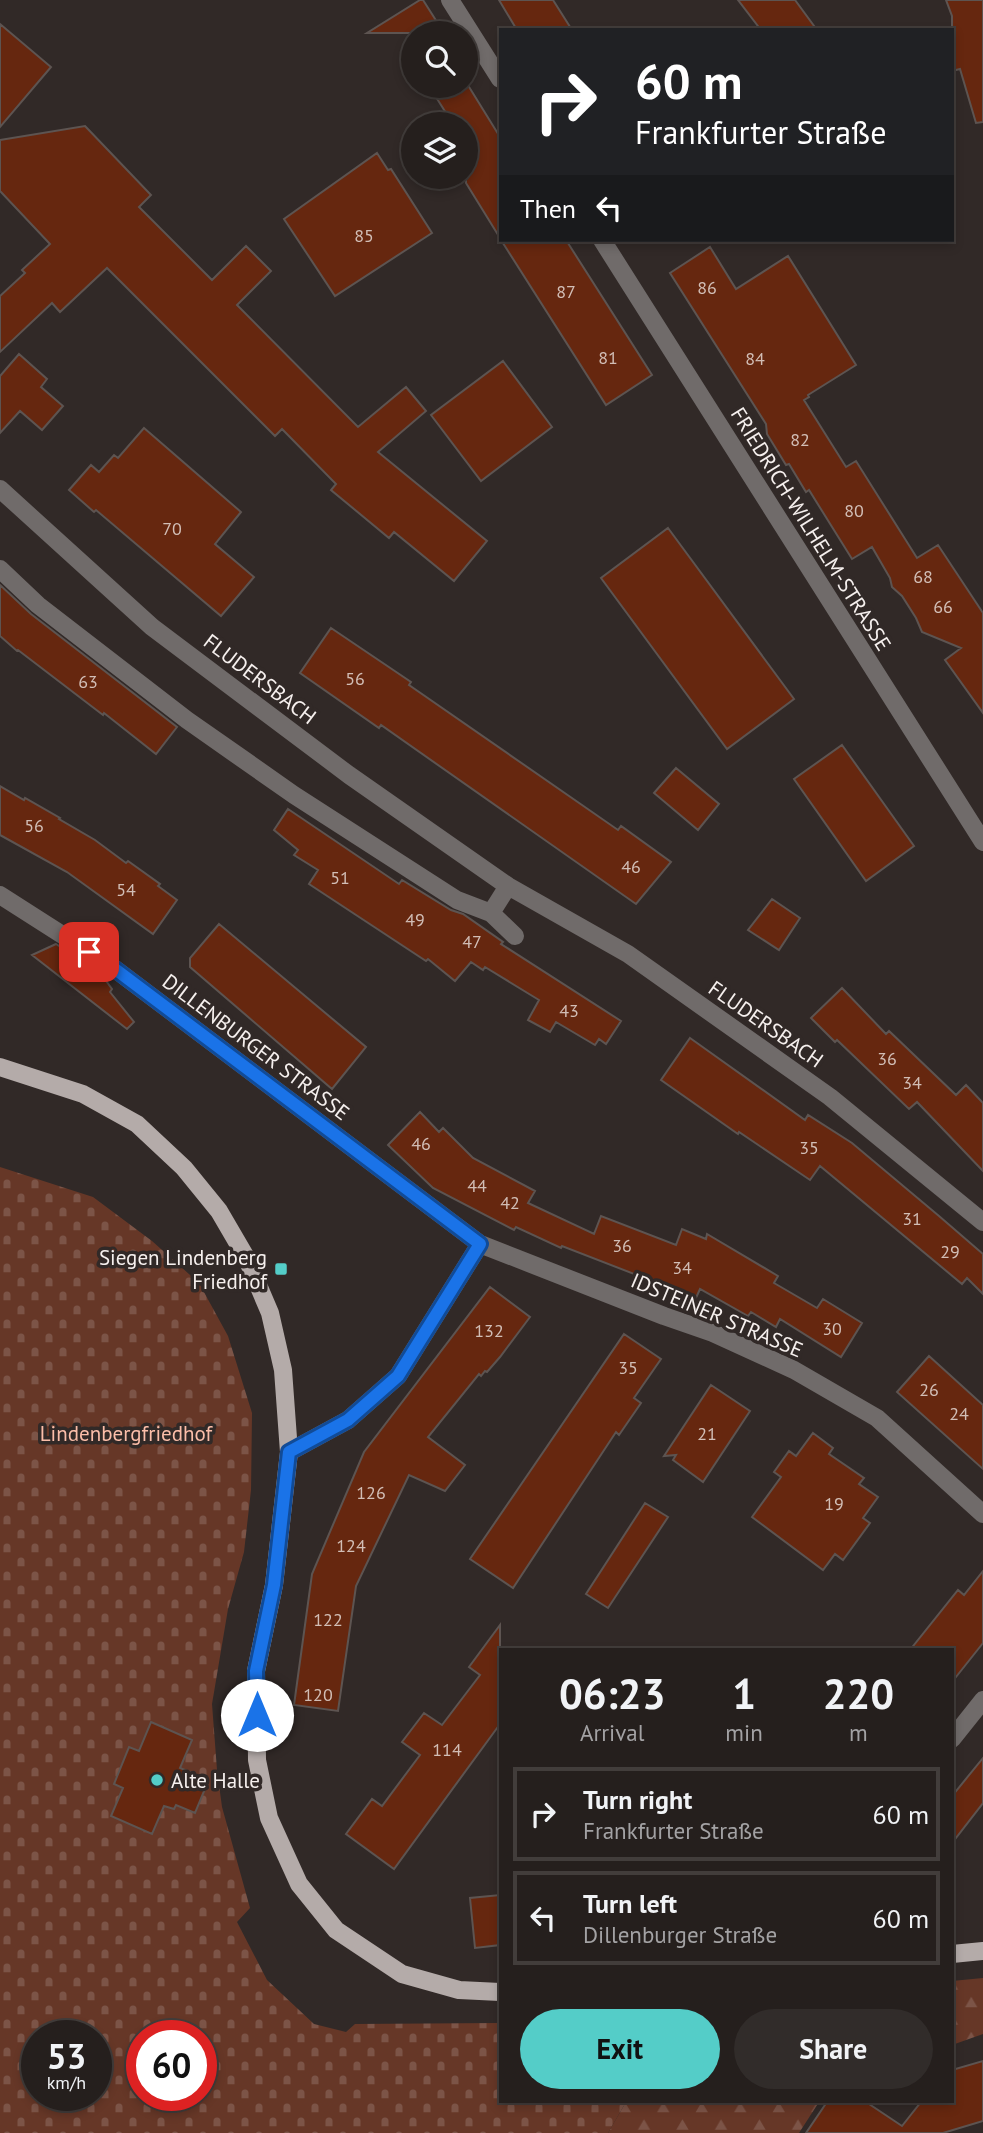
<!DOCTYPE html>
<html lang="en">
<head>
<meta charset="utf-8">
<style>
  :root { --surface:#251f1d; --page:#312c2a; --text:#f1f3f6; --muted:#a3a2a4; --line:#423d3b; --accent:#54cdc8 }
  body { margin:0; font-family:"PT Sans",sans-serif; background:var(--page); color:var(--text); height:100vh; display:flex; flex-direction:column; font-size:26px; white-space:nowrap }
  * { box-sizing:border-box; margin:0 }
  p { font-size:23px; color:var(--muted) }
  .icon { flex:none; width:38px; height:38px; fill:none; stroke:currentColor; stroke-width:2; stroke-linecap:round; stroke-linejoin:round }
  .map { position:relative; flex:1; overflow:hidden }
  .panel { position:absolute; left:499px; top:1648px; width:455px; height:455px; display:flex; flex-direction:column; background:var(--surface); border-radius:0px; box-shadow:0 4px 10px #0003,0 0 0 2px var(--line) }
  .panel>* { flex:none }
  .hud { position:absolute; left:499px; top:28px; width:455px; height:214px; border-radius:0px; box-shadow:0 4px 10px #0003,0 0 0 2px var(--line); background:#202124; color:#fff; overflow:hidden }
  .controls { position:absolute; left:401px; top:21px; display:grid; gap:14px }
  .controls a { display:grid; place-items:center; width:77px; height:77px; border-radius:50%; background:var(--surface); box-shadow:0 4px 10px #0003,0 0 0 2px var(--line); font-size:35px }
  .speed { position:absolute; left:21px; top:2020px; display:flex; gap:14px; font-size:35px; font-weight:700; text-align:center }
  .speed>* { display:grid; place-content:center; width:91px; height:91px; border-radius:50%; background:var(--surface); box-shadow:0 4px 10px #0003,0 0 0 2px var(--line); line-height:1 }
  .speed small { font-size:18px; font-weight:400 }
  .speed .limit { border:10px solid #d22; background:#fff; color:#111 }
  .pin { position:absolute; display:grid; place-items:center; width:60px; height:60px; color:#fff; margin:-30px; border-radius:14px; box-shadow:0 4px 10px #0006 }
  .me { position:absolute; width:77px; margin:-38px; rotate:0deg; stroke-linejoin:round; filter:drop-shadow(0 0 5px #0008) }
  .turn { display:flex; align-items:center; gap:24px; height:147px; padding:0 21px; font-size:32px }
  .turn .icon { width:91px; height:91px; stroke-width:2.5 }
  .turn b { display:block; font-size:49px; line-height:60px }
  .then { display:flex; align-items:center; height:66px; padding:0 21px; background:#0003; gap:14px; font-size:26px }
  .eta { display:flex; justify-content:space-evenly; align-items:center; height:119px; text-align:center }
  .eta b { font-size:42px; font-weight:700; line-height:49px }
  .primary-button { display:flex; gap:14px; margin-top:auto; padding:14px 21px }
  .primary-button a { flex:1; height:80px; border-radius:42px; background:var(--accent); color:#111; font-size:28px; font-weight:700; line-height:80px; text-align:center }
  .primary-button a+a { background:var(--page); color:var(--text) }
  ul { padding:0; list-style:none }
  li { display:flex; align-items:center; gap:21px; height:94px; margin:0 14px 10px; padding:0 7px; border:4px solid var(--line); border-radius:0px }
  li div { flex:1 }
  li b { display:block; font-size:26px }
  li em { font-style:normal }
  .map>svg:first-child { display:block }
  .forest { fill:url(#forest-firs) }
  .cemetery { fill:url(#cemetery-stones); fill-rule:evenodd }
  .building { fill:#66270f; stroke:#5d5451; stroke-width:2 }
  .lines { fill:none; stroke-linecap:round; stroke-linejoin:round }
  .minor { stroke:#706b6a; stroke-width:18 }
  .major { stroke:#b4aba9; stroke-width:18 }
  .route-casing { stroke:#114b97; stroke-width:18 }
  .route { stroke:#1a73e8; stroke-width:12 }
  .poi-dot { fill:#54cdc8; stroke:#312927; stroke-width:2.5 }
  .labels { text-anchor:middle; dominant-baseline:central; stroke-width:7; stroke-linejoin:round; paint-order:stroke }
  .number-label { font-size:18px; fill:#d2beb6 }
  .street-label { font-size:21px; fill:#f6f0ee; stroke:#312927 }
  .poi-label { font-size:21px; fill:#f6f0ee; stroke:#312927; text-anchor:end }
  .park-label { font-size:21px; fill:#fbbea9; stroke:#312927 }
</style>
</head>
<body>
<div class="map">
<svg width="983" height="2133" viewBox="0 0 983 2133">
  <defs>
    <pattern id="forest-firs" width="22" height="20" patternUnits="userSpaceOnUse" patternTransform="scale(1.75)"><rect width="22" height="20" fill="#663727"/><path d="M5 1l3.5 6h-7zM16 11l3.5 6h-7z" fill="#7c5447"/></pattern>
    <pattern id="cemetery-stones" width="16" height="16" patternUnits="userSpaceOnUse" patternTransform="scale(1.75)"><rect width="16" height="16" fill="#663727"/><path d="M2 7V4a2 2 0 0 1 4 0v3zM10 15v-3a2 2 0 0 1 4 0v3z" fill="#7c5447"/></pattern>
  </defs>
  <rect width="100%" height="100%" fill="#312927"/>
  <path class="forest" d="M 983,1978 L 983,2034 L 952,2045 L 952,1981 Z
    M 626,2102 L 819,2102 L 799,2133 L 608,2133 Z"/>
  <path class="cemetery" d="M 0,1167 L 93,1197 L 152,1241 L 199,1283 L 228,1336 L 252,1413 L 251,1490 L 244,1552 L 228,1609 L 212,1704 L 217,1770 L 222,1807 L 250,1908 L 237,1922 L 267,1980 L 314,2024 L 346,2032 L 355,2024 L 500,2023 L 500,2102 L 626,2102 L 608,2133 L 0,2133 ZM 37,2035 L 96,2035 L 96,2095 L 37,2095 ZM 142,2035 L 201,2035 L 201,2095 L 142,2095 Z"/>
  <path class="building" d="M 420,0 L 423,0 L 444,33 L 367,33 Z
    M 499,0 L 553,0 L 572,30 L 517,30 Z
    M 738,0 L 795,0 L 817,30 L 761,30 Z
    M 946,0 L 983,0 L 983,122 L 976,123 L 960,69 L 952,71 L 952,16 Z
    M 0,24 L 51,67 L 0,127 Z
    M 466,82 L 500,137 L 500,238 L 466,183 L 466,124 L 453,124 L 429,86 L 466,86 Z
    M 85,126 L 151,195 L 139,207 L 212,280 L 246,246 L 271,271 L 237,305 L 358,427 L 406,387 L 426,411 L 378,452 L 487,541 L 454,581 L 394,532 L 389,538 L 331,490 L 336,484 L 282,429 L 275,436 L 107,268 L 60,312 L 52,303 L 0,352 L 0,296 L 25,273 L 22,270 L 50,244 L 0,191 L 0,140 Z
    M 377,153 L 388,170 L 391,169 L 432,233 L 335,296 L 284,219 Z
    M 501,240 L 566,240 L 652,375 L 606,405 Z
    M 710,247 L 736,289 L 788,256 L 856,365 L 808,395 L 809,397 L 804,400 L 846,467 L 856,461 L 917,558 L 938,545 L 983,613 L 983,713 L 945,660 L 961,648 L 922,632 L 916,618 L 902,596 L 892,587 L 890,578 L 872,547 L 852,559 L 809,490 L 806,492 L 789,464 L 786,465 L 767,434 L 766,424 L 670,273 Z
    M 19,354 L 47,379 L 41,387 L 63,406 L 42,430 L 20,411 L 0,433 L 0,376 Z
    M 503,361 L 552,427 L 481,481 L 431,415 Z
    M 144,428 L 241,512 L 215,544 L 254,577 L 221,616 L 96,510 L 94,512 L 69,490 L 91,465 L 99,472 L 114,455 L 118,458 Z
    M 668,528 L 794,699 L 727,749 L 601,578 Z
    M 0,585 L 31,614 L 177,727 L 156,754 L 104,713 L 103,715 L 18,650 L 17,651 L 0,636 Z
    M 331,628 L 411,682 L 409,685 L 618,830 L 621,826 L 671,862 L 636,904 L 381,725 L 379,728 L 300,673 Z
    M 842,745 L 914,846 L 866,881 L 794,779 Z
    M 676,768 L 719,804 L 698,830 L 654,793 Z
    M 0,786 L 24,800 L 25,798 L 60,818 L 59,819 L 95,840 L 126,863 L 128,861 L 160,884 L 158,886 L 177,900 L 153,934 L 67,872 L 0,835 Z
    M 288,809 L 399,884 L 402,880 L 451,910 L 463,914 L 503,942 L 501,944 L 621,1021 L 606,1044 L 599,1039 L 595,1045 L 556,1022 L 550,1032 L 528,1020 L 539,1000 L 485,967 L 483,970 L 471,962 L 455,981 L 428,959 L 426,961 L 309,884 L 318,870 L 294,855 L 298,850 L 274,830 Z
    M 772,899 L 800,918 L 779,950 L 748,930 Z
    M 219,924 L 366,1047 L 332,1089 L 190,967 L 190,958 Z
    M 56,944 L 79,959 L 84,965 L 89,965 L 97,976 L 101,974 L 112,989 L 110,992 L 134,1022 L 127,1029 L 32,955 Z
    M 842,988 L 886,1034 L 889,1031 L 956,1095 L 966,1085 L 983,1103 L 983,1171 L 917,1102 L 909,1109 L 837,1040 L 835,1042 L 811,1018 Z
    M 690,1038 L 805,1120 L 808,1115 L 852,1143 L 939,1216 L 983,1254 L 983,1294 L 967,1278 L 962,1284 L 820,1166 L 810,1180 L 739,1132 L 738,1134 L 661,1080 Z
    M 420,1112 L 439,1132 L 443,1128 L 473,1158 L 535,1191 L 528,1203 L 594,1234 L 601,1216 L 676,1245 L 682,1229 L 706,1239 L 707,1234 L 778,1276 L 774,1283 L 817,1308 L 823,1299 L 862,1323 L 841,1357 L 780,1319 L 776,1327 L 751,1312 L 748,1316 L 700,1289 L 696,1298 L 562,1246 L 561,1248 L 516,1227 L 514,1230 L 433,1188 L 388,1145 Z
    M 490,1287 L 530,1317 L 500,1357 L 487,1372 L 485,1371 L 481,1376 L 479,1374 L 428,1437 L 465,1465 L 445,1491 L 409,1475 L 356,1586 L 338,1711 L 294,1705 L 312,1574 L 364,1452 Z
    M 624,1334 L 661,1359 L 634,1398 L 641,1403 L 619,1435 L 616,1432 L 513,1588 L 470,1559 Z
    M 929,1356 L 983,1405 L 983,1469 L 897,1392 Z
    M 711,1385 L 750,1411 L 703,1482 L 673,1460 L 676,1455 L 664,1456 Z
    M 813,1433 L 833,1448 L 829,1454 L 864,1478 L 859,1484 L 878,1497 L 863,1518 L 870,1523 L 843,1560 L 835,1554 L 823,1570 L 752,1517 L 781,1477 L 774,1472 L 789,1451 L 796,1456 Z
    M 645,1503 L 668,1517 L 608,1608 L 586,1594 Z
    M 983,1571 L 983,1643 L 952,1682 L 952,1650 L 910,1650 L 958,1590 L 964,1595 Z
    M 500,1625 L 500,1724 L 394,1869 L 346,1834 L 372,1799 L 382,1806 L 420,1755 L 402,1742 L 424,1713 L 442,1725 L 480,1675 L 469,1667 Z
    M 151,1722 L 192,1740 L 180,1768 L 190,1772 L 188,1776 L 207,1784 L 195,1813 L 176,1805 L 174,1809 L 164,1806 L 152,1834 L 111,1816 L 123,1788 L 114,1784 L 129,1747 L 139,1751 Z
    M 983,1758 L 983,1803 L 952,1843 L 952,1796 Z
    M 500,1895 L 500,1945 L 475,1948 L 470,1898 Z
    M 983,2061 L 983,2121 L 943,2133 L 806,2133 L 827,2102 L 866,2102 L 902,2126 L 921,2102 L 952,2102 L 952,2070 Z"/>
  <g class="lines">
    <path class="minor" d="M 450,0 L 500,79
      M 602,240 L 983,842
      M 0,489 L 152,627 L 349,775 L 508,886 L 628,954 L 830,1097 L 983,1222
      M 0,569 L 38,605 L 187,720 L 294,795 L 457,900 L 491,913 L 508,886
      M 0,895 L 111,966 L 480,1244 L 664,1316 L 713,1333 L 794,1370 L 877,1418 L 983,1514
      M 491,913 L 515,936
      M 289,1452 L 348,1420 L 398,1376 L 480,1244
      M 952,1739 L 983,1700"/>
    <path class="major" d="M 0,1067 L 83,1094 L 137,1124 L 184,1168 L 219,1211 L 247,1259 L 270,1313 L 283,1370 L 289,1452 L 274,1585 L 256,1671 L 257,1760 L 269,1818 L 299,1884 L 336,1930 L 402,1974 L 459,1990 L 500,1992
      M 952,1954 L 983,1951"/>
  </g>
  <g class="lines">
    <defs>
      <path id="route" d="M 89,952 L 111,966 L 480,1244 L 398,1376 L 348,1420 L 289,1452 L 274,1585 L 256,1671 L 257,1715"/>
    </defs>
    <use href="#route" class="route-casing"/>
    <use href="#route" class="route"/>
  </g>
  <g class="poi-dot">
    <rect x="274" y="1262" width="14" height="14" rx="3.5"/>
    <circle cx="157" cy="1780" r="7"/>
  </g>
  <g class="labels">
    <g class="number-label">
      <text x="364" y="235">85</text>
      <text x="707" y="287">86</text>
      <text x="566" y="291">87</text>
      <text x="608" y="357">81</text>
      <text x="755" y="358">84</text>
      <text x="800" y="439">82</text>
      <text x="854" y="510">80</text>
      <text x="172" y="528">70</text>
      <text x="923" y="576">68</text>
      <text x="943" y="606">66</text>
      <text x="355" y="678">56</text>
      <text x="88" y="681">63</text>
      <text x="34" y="825">56</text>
      <text x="631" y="866">46</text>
      <text x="340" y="877">51</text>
      <text x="126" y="889">54</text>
      <text x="415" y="919">49</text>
      <text x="472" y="941">47</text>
      <text x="569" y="1010">43</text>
      <text x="887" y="1058">36</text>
      <text x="912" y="1082">34</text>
      <text x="421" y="1143">46</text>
      <text x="809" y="1147">35</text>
      <text x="477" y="1185">44</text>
      <text x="510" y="1202">42</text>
      <text x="912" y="1218">31</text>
      <text x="622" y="1245">36</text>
      <text x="950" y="1251">29</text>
      <text x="682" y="1267">34</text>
      <text x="832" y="1328">30</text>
      <text x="489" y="1330">132</text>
      <text x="628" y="1367">35</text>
      <text x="929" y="1389">26</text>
      <text x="959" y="1413">24</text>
      <text x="707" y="1433">21</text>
      <text x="371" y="1492">126</text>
      <text x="834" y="1503">19</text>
      <text x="351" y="1545">124</text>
      <text x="328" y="1619">122</text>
      <text x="318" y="1694">120</text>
      <text x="447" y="1749">114</text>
    </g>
    <g class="street-label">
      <text transform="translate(811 529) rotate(58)">FRIEDRICH-WILHELM-STRASSE</text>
      <text transform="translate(260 679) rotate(37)">FLUDERSBACH</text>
      <text transform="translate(766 1024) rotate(35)">FLUDERSBACH</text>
      <text transform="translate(256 1047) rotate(37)">DILLENBURGER STRASSE</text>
      <text transform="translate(717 1315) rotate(23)">IDSTEINER STRASSE</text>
    </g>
    <g class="poi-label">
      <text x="267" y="1257">Siegen Lindenberg<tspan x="267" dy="24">Friedhof</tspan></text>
      <text x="171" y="1780" text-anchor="start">Alte Halle</text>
    </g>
    <g class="park-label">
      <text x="126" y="1433">Lindenbergfriedhof</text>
    </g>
  </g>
</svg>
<div class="controls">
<a><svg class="icon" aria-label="search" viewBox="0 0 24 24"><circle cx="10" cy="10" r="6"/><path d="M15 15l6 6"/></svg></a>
<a><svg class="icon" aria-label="layers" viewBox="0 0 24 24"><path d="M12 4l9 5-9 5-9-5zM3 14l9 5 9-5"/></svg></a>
</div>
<div class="speed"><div>53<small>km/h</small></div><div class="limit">60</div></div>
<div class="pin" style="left:89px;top:952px;background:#d93025"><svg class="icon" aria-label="arrive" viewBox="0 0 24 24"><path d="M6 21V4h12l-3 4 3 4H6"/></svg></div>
<svg class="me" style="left:257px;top:1715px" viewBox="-20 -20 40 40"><circle r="19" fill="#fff"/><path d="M0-13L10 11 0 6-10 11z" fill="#1a73e8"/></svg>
<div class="hud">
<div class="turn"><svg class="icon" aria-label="right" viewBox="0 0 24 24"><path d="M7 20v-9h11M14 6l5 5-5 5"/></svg><div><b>60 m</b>Frankfurter Straße</div></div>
<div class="then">Then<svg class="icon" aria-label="left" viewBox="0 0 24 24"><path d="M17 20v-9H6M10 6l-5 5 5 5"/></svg></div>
</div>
<section class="panel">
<div class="eta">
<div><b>06:23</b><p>Arrival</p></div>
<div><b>1</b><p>min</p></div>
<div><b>220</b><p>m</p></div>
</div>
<ul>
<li><svg class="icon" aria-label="right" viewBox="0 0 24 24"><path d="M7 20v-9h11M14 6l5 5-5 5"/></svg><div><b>Turn right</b><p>Frankfurter Straße</p></div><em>60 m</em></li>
<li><svg class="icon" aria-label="left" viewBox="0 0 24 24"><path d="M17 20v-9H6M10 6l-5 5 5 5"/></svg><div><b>Turn left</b><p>Dillenburger Straße</p></div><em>60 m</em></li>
</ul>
<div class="primary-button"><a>Exit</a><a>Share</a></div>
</section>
</div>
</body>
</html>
